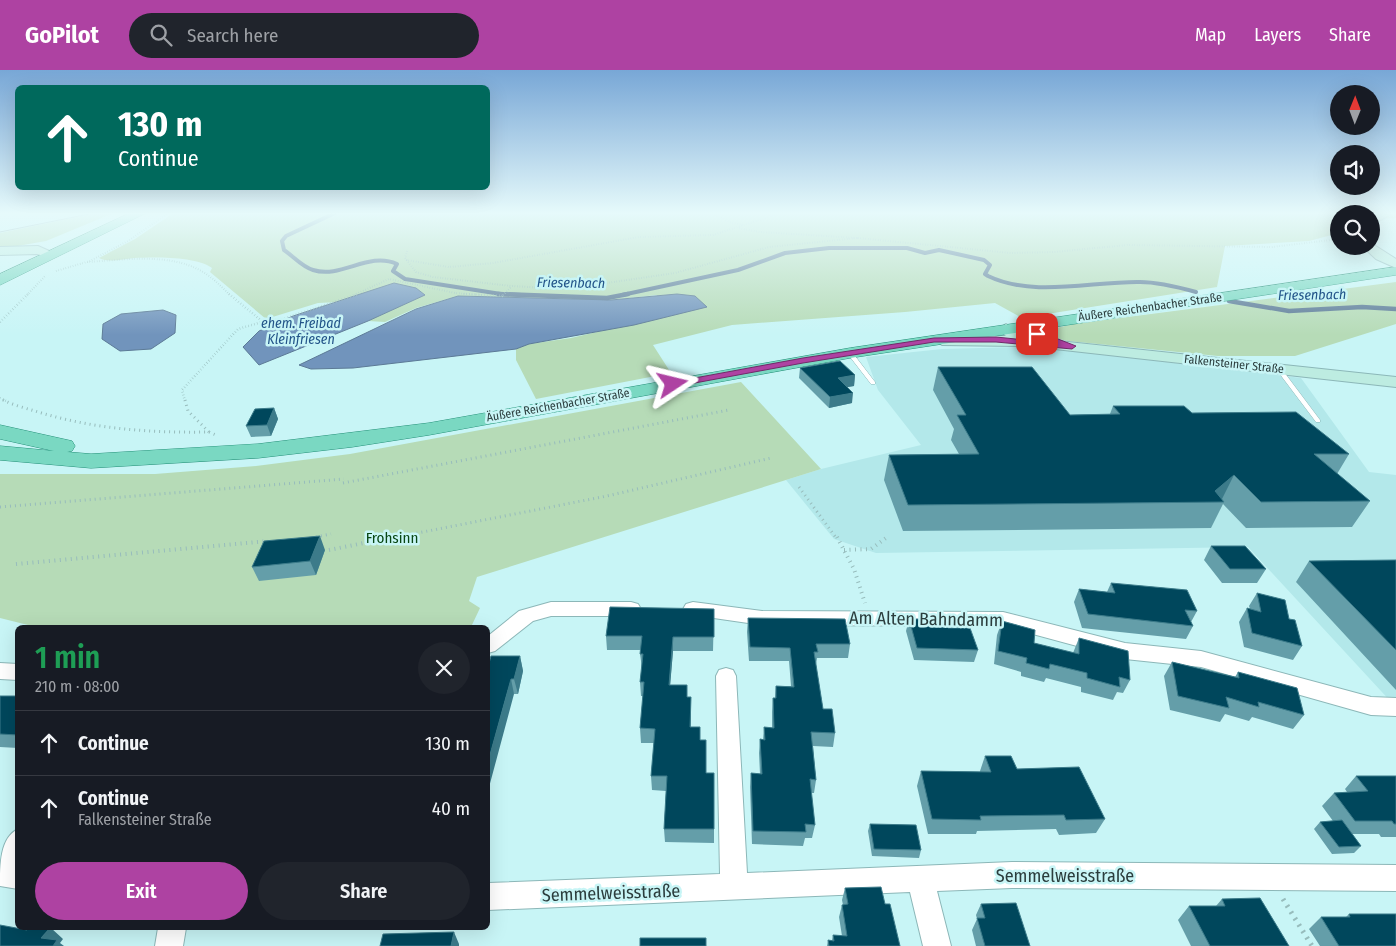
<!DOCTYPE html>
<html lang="en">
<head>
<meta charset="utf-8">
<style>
  :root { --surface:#171b24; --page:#20242c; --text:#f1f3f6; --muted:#9ea1a6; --line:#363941; --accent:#ae42a2 }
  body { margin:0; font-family:"Fira Sans Condensed",sans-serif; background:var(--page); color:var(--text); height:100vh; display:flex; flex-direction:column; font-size:19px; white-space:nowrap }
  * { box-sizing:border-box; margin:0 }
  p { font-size:16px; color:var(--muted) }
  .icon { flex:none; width:28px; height:28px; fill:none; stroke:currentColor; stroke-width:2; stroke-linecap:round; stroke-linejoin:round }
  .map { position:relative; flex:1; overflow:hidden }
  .sheet { position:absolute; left:15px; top:555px; width:475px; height:305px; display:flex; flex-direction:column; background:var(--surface); border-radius:8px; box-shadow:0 5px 20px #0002 }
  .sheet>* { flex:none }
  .hud { position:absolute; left:15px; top:15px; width:475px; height:105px; border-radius:8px; box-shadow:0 5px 20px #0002; background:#00695c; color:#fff; overflow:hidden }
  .needle { width:32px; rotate:1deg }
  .buttons { position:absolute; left:1330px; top:15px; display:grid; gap:10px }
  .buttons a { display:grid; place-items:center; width:50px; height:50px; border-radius:50%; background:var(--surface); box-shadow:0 5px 20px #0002; font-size:25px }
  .pin { position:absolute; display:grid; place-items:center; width:42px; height:42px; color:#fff; margin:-21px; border-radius:10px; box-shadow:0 2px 8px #0006 }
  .me { position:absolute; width:55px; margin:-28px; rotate:80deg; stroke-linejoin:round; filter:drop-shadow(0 0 4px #0008) }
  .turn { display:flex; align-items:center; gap:18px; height:105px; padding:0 20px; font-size:22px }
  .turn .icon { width:65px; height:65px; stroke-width:2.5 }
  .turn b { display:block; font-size:35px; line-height:42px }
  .round { display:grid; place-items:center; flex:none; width:52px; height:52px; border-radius:26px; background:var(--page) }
  .headline { display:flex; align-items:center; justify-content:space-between; height:85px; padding:0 20px }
  h1 { font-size:30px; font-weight:600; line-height:38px; color:#1e9e55 }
  .action { display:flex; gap:10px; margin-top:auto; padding:10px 20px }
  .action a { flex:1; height:58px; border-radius:30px; background:var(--accent); color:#fff; font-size:20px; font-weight:600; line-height:58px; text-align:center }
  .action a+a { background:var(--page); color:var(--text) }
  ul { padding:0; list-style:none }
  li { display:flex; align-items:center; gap:15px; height:65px; padding:0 20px; border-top:1px solid var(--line) }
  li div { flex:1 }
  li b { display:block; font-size:19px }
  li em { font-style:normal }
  header { display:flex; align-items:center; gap:30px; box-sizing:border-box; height:70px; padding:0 25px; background:var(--accent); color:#fff }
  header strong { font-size:24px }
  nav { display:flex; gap:28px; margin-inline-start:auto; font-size:18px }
  .search { width:350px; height:45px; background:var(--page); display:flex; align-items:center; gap:12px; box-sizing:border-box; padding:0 18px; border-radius:28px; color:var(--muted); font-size:19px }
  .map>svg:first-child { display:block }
  .built { fill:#b3e8ea }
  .green { fill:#b6dbb7 }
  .water { fill:#7194bc; stroke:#5c7a96 }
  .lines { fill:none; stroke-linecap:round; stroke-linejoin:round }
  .stream-far1 { stroke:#5c7a96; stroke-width:4 }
  .stream { stroke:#5c7a96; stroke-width:4.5 }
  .lane-casing { stroke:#8cb7b8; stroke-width:1 }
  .street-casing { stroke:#8cb7b8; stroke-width:2 }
  .secondary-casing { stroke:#8cb7b8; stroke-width:2 }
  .primary-casing { stroke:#259179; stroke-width:1 }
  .path-far4 { stroke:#97bcbc; stroke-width:2; stroke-dasharray:0.5 2; stroke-linecap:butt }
  .path-far3 { stroke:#97bcbc; stroke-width:2.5; stroke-dasharray:0.5 2.5; stroke-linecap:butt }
  .path-far2 { stroke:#97bcbc; stroke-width:3; stroke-dasharray:1 4; stroke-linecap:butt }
  .path-far1 { stroke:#97bcbc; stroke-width:4; stroke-dasharray:1 4.5; stroke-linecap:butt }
  .path { stroke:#97bcbc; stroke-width:5; stroke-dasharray:2 5.5; stroke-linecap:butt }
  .lane { fill:#fff; fill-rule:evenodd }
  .street { fill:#fff; fill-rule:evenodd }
  .secondary { fill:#bdece1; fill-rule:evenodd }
  .primary { fill:#7ad8c2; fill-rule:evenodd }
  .tram { stroke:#7f9fa0; stroke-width:1 }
  .wall { fill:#649ea9 }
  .shaded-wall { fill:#3c7b8a }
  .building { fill:#00475c; stroke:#3c7b8a }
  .route { fill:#ae42a2; stroke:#712b69 }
  .labels { text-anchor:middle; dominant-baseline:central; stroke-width:5; stroke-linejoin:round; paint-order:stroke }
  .far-street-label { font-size:12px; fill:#2b3d3d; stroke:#c8f5f6 }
  .far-water-label { font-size:14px; font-style:italic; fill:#225489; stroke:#c8f5f6 }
  .park-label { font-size:15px; fill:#094714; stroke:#c8f5f6 }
  .near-street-label { font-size:18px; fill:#2b3d3d; stroke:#c8f5f6 }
</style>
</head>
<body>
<header>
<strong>GoPilot</strong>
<div class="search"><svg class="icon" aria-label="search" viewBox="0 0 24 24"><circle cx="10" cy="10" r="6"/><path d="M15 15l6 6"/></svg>Search here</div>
<nav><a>Map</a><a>Layers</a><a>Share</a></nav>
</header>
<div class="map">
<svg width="1396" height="876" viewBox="0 0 1396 876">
  <rect width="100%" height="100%" fill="#c8f5f6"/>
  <path class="built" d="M 1017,277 L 1073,281 L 1301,308 L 1369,402 L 1396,405 L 1396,634 L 1393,634 L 1248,477 L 876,483 L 834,469 L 786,410 L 821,399 L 921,375 L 878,320 L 866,287 L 942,279 Z"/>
  <path class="green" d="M 101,142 L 116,142 L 46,171 L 0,179 L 0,163 Z
    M 175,142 L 1396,142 L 1396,148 L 1371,148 L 1371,144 L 1339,144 L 1339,163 L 1309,171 L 1225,176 L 1217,217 L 1022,248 L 995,233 L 905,242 L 732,255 L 653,275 L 671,303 L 536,329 L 516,290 L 516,279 L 529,274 L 571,268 L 661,247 L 657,225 L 611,230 L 458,226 L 416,238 L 385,252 L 368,251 L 425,225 L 416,218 L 357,227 L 339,232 L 318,233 L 266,249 L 210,202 L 212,198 C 196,186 154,187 134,188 C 123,189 109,193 99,188 L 135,169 Z
    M 1396,212 L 1396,254 L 1295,286 L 1218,286 L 1068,271 L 1054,268 L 1048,262 L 1056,258 L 1074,254 Z
    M 741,312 L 821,399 L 477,507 L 469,531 L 480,538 L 471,557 L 40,558 L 0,548 L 0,404 L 155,404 L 256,396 L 350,384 Z"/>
  <path class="water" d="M 394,213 L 416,218 L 425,225 L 368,251 L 259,295 L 243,277 L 259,261 L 293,246 Z
    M 677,224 L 695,226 L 707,237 L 634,255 L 529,274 L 516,279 L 353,298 L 311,299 L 299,295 L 416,239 L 458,226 L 611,230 Z
    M 163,240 L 176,245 L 175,263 L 151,279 L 120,281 L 102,269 L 103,254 L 121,244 Z"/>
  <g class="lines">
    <path class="stream-far1" d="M 337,142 L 286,166 L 282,171 L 284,180 C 293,186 302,197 313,200 C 342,209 368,181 397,194 L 393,201 L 405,209 L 501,224 L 521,225
      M 622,225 L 738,200 L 785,183 L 829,178 L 907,178 L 925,183 L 939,180 L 984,190 L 990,195 L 985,204 L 988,206 C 1034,228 1092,211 1140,212 C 1159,212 1178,217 1196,222"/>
    <path class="stream" d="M 498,224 L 607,228 L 628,224
      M 1229,231 L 1289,241 L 1362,237 L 1396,239"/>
    <defs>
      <path id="lane" d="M 850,281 L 852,282 L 875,312 L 875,314 L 871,314 L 847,283 Z
        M 1279,297 L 1281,298 L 1320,350 L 1320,352 L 1316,352 L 1276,299 Z"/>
      <path id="street" d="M 551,532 L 631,532 L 638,534 L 641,539 L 638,544 L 631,546 L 551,546 L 533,551 L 495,581 L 488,583 L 488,566 L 519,541 Z
        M 693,532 L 762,541 L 1003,542 L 1125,573 L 1201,581 L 1371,627 L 1396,628 L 1396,646 L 1371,645 L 1201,597 L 1125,589 L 1003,556 L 762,555 L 686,544 L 683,539 L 686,534 Z
        M 0,593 L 18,594 L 18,610 L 0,609 Z
        M 726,598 L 733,600 L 736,606 L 747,803 L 1012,792 L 1396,795 L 1396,821 L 1012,818 L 937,821 L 951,876 L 923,876 L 910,822 L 488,840 L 488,813 L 720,804 L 716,606 L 719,600 Z
        M 18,759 L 18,819 L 0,816 C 0,794 0,768 18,759 Z
        M 158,858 L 186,858 L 183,876 L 155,876 Z"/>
      <path id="secondary" d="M 1381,142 L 1394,142 L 1371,156 L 1371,148 Z
        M 1371,173 L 1396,189 L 1396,198 L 1376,189 L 1362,176 L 1371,176 Z
        M 38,176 L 56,184 L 50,188 L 37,184 L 0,185 L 0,177 Z
        M 1006,254 L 1027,266 L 1040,269 L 1396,307 L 1396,317 L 1028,276 L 942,275 L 934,270 L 942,265 L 1006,266 L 998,259 Z"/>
      <path id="primary" d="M 132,142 L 148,142 L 0,215 L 0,204 Z
        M 1396,197 L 1396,205 L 850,288 L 429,365 L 352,377 L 258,388 L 91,398 L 0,390 L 0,376 L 54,381 L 0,369 L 0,355 L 72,371 L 75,376 L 72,381 L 67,382 L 91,384 L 258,374 L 429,353 L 850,278 Z"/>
    </defs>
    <use href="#lane" class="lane-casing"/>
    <use href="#street" class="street-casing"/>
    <use href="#secondary" class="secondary-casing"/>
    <use href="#primary" class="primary-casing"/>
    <path class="path-far4" d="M 710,142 L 732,153 L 744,155
      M 858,168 L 1011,183 L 1054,182 L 1127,175 L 1272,177 L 1339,169
      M 407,181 L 405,188 L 416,202 L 433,207 L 511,216 L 566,219 L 675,203 L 769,177 L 858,168 L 760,162 L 738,158
      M 406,190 L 449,197 L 493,193 L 639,167 L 713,165 L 784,142
      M 87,192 C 123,190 170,182 203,202 C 213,208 222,217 230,225
      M 56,201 L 90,191 L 128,171 L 170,142
      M 27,225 L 46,205
      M 354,225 L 389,209 L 455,223 L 483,225
      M 503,225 L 511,217"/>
    <path class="path-far3" d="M 229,224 L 263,252 L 283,249 L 358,224
      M 463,224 L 502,226 L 504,224
      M 0,252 L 28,224
      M 0,328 L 6,331
      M 185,331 L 182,320 L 238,259 L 262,252"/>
    <path class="path-far2" d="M 3,330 C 13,335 25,338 35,341 C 92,359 150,363 209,362 L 216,365
      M 185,330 L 188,341 L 209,362
      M 343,413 L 729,340
      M 799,417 L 837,469
      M 0,437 L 344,409
      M 316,467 L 331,464
      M 387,469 L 607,426 L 771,388"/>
    <path class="path-far1" d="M 837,467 L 854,499 L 865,533
      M 329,480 L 394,467
      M 844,480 L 871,479 L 886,468
      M 16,494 L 268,471"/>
    <path class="path" d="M 1283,829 L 1312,876"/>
    <use href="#lane" class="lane"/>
    <use href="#street" class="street"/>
    <use href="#secondary" class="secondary"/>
    <use href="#primary" class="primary"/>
    <path class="tram" d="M 0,162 L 99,142"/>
  </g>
  <path class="wall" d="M 938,297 L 1070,345 L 1110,344 L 1113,336 L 1192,343 L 1349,384 L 1337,404 L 1370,431 L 1352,457 L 1246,458 L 1223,434 L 1211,458 L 903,461 L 884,410 L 889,385 L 959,384 L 951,370 L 954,359 L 933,320 Z
    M 800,298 L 855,305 L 854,316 L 847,317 L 852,333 L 829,338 L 799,308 Z
    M 274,338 L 278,349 L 271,366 L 251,367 L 246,356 Z
    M 1211,476 L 1266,499 L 1257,513 L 1222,513 L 1204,490 Z
    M 325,480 L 316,505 L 259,511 L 252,497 Z
    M 1396,490 L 1396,620 L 1296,512 L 1309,491 Z
    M 1111,513 L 1197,541 L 1191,552 L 1193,556 L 1186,569 L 1082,558 L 1074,532 L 1079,519 L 1107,522 Z
    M 1257,523 L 1289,549 L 1302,576 L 1293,590 L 1244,577 L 1239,552 L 1247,538 L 1250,539 L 1249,536 Z
    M 714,539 L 713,581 L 673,581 L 670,615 L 687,627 L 691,627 L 691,657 L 700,670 L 714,759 L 714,773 L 665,772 L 664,759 L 666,721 L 652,720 L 651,706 L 654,673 L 641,673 L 640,658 L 643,626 L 641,626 L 640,612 L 642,598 L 640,584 L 641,580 L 607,580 L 606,566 Z
    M 748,548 L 850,574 L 848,588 L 817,588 L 816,595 L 823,639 L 835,663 L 833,677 L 813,676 L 816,710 L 814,723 L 811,723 L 815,755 L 812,768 L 805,768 L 803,776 L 752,774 L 750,717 L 751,703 L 760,704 L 759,683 L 760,669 L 763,670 L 764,657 L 772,658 L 772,642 L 773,628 L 775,628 L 776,616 L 791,616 L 789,591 L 749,591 L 747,562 Z
    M 909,549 L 948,558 L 978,580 L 974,592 L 914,590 L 906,561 Z
    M 1002,551 L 1034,573 L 1073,583 L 1079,568 L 1130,610 L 1123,623 L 1117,622 L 1113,630 L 1081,622 L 1081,617 L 1046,608 L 1044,612 L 1021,606 L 1021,602 L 994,594 L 997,565 Z
    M 520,586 L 523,601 L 518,624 L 514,624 L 488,597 Z
    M 1172,592 L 1235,607 L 1238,602 L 1304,645 L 1293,659 L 1252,647 L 1249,651 L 1225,644 L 1220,652 L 1170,640 L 1164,606 Z
    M 0,626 L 18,626 L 18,678 L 0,677 Z
    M 985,686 L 1105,749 L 1096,763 L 1059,765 L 1056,759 L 977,761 L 976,764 L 928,764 L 917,716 L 921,701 L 980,702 L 980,701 Z
    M 1356,706 L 1396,706 L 1396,767 L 1381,767 L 1379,764 L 1352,764 L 1361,776 L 1354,783 L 1332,784 L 1314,759 L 1320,752 L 1333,751 L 1322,736 L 1334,723 L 1347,722 L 1345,719 Z
    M 870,754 L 921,780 L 919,788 L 872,786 L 868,761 Z
    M 845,818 L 885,834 L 900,876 L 827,876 L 828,870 L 832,870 L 833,865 L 842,866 L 839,847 L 842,835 L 843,835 L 842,830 Z
    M 1222,829 L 1289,876 L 1191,876 L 1178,850 L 1189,836 L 1216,836 Z
    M 981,834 L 1030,876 L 976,876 L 972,860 L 977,849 L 976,845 Z
    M 1349,844 L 1396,876 L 1320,876 L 1309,859 L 1321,847 L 1346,847 Z"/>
  <path class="shaded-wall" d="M 855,305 L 854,316 L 836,319 L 838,308 Z
    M 853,323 L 852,333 L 829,338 L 830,327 Z
    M 274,338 L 278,349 L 271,366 L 267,355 Z
    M 1234,405 L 1221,431 L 1215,421 Z
    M 320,466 L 325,480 L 316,505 L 310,491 Z
    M 673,567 L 673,581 L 669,629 L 669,615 Z
    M 520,586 L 523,601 L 518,624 L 514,609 Z
    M 511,609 L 514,624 L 488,721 L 488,692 Z
    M 50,858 L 51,858 L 63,869 L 60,873 L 64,876 L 51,876 L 41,868 Z
    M 454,862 L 459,874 L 459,876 L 451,876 Z"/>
  <path class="building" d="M 840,291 L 855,305 L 838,308 L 853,323 L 830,327 L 800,298 Z
    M 938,297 L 1032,297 L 1070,345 L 1120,344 L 1113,336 L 1184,336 L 1192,343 L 1296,342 L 1349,384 L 1314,384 L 1370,431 L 1261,432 L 1234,405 L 1215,421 L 1224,432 L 908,435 L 889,385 L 979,384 L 957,345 L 966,345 Z
    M 274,338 L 267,355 L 246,356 L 255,339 Z
    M 320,466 L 310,491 L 252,497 L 264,471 Z
    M 1211,476 L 1245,476 L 1266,499 L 1230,499 Z
    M 1396,490 L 1396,580 L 1309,491 Z
    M 1111,513 L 1187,520 L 1197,541 L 1185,540 L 1193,556 L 1088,544 L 1079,519 L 1115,523 Z
    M 1257,523 L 1285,530 L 1289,549 L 1295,550 L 1302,576 L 1252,563 L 1247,538 L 1261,542 Z
    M 610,537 L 714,539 L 714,567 L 673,567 L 669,615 L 687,615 L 687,627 L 691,627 L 690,657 L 700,657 L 700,670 L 706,670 L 706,703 L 714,703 L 714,759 L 664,759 L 667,706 L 651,706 L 655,659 L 640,658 L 644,612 L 640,612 L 643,584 L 640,584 L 642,566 L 606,566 Z
    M 748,548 L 845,549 L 850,574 L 816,574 L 818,582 L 814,582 L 823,639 L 832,639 L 835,663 L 811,662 L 816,710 L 810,709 L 815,755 L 805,754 L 806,762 L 753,761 L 751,703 L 762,704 L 760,669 L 765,670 L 764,657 L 774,658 L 773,628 L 776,628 L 776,616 L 794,617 L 790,578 L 750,577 Z
    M 909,549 L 945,549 L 948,558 L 970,558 L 978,580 L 917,578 Z
    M 1002,551 L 1035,560 L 1034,573 L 1079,584 L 1079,568 L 1128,581 L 1130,610 L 1119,607 L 1120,617 L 1087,608 L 1087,603 L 1050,594 L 1049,599 L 1026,593 L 1027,588 L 998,581 Z
    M 491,586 L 520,586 L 514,609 L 511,609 L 488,692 L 488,597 Z
    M 1172,592 L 1239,608 L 1238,602 L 1297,618 L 1304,645 L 1258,632 L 1259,637 L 1226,627 L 1229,638 L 1178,626 Z
    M 0,626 L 18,626 L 18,665 L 0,664 Z
    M 985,686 L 1011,686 L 1017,699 L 1079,697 L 1105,749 L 1066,750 L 1064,745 L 980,746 L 981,750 L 932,749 L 921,701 L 991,702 Z
    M 1356,706 L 1396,706 L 1396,754 L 1394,754 L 1392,751 L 1355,751 L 1334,723 L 1368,721 Z
    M 1342,750 L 1361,776 L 1339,777 L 1320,752 Z
    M 870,754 L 916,755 L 921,780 L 874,779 Z
    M 881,817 L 885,834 L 890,834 L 900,876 L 829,876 L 828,870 L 834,871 L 833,865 L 847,866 L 842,835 L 848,834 L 845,818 Z
    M 1260,828 L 1289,876 L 1210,876 L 1189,836 L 1225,836 L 1222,829 Z
    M 1016,833 L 1030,876 L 985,876 L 977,848 L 985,848 L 981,834 Z
    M 1349,844 L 1396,844 L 1396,876 L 1339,876 L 1321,847 L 1350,847 Z
    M 0,855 L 27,860 L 29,858 L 50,858 L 41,868 L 57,870 L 53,876 L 0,876 Z
    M 454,862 L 451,876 L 380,876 L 383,864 Z
    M 640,868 L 706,868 L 706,876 L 640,876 Z"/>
  <linearGradient id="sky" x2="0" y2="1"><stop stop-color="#78a7d6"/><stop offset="0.54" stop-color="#e6fafb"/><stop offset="1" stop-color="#e6fafb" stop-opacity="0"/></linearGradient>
  <rect width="1396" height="265" fill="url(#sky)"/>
  <path class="route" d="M 1034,262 L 1040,262 L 1076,276 L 1072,279 L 996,272 L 934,272 L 803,293 L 673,317 L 669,314 L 673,312 L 803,288 L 934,268 L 996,267 L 1045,272 L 1034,266 Z"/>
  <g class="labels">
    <g class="far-street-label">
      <text transform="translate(1150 237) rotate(-8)">Äußere Reichenbacher Straße</text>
      <text transform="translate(1234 294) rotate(6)">Falkensteiner Straße</text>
      <text transform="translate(558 335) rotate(-10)">Äußere Reichenbacher Straße</text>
    </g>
    <g class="far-water-label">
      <text transform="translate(571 213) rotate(1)">Friesenbach</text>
      <text transform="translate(1312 225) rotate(-1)">Friesenbach</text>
      <text x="301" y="253">ehem. Freibad<tspan x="301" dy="16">Kleinfriesen</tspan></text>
    </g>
    <g class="park-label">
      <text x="392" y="468">Frohsinn</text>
    </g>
    <g class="near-street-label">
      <text transform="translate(926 549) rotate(1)">Am Alten Bahndamm</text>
      <text x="1065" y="806">Semmelweisstraße</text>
      <text transform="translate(611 823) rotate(-2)">Semmelweisstraße</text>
    </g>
  </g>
</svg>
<div class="buttons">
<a><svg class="needle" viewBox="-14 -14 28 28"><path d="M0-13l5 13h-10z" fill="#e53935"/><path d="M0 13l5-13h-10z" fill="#9ea1a6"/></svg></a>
<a><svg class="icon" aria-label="sound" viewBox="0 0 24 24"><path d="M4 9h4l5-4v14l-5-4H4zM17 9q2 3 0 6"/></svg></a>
<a><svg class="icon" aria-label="search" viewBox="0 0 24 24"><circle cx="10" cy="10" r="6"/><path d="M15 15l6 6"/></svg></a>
</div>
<div class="pin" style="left:1037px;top:264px;background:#d93025"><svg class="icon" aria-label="arrive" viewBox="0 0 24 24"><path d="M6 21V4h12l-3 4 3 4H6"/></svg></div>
<svg class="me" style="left:673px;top:314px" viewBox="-20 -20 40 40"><path d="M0-17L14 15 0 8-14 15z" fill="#ae42a2" stroke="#fff" stroke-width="4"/></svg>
<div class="hud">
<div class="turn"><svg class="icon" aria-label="ahead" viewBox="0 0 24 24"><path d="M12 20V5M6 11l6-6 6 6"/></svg><div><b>130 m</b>Continue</div></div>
</div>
<section class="sheet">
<div class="headline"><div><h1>1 min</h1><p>210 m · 08:00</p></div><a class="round"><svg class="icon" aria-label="close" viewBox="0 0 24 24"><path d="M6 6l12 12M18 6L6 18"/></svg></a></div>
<ul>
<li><svg class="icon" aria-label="ahead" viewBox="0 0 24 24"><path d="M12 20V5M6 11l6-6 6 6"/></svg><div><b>Continue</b></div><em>130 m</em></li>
<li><svg class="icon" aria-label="ahead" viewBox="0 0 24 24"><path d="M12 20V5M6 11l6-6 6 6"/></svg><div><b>Continue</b><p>Falkensteiner Straße</p></div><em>40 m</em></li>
</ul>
<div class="action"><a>Exit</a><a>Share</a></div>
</section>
</div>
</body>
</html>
